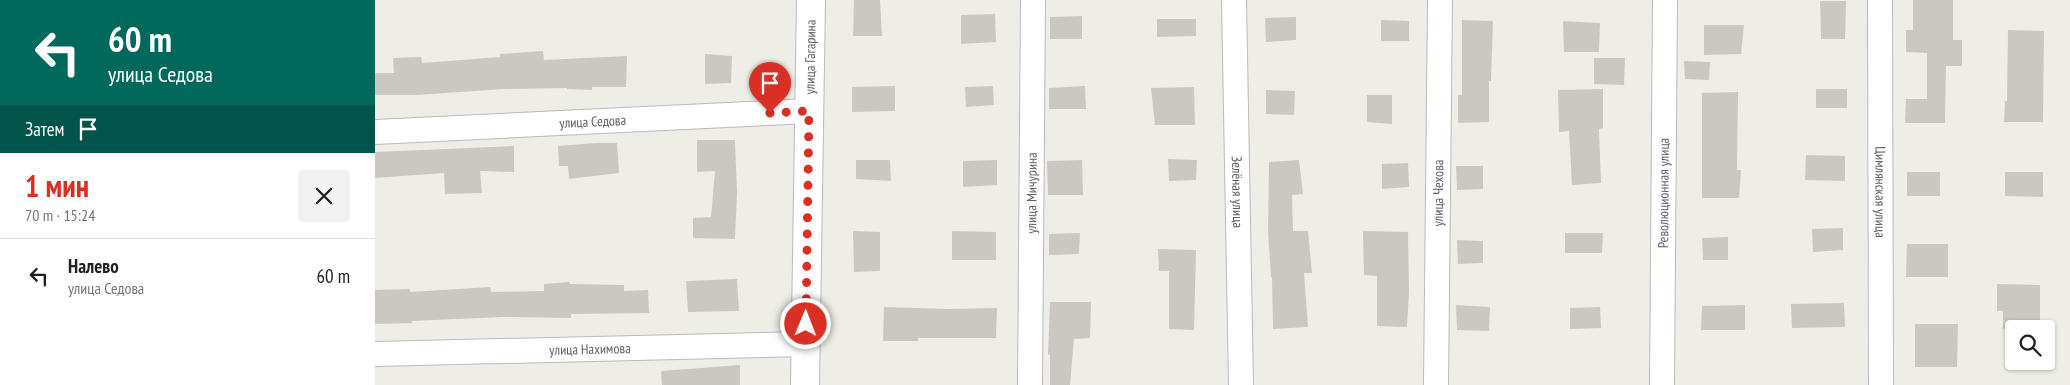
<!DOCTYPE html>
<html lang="ru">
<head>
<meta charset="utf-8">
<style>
  :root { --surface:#fff; --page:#f2f2f2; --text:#202124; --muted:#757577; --line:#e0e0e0; --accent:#d93025 }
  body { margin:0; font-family:"PT Sans Narrow",sans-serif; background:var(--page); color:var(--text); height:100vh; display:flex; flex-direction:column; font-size:19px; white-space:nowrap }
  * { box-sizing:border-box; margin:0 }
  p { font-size:16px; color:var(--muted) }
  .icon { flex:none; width:28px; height:28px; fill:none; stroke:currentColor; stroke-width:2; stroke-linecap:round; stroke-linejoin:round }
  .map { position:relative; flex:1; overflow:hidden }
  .details { display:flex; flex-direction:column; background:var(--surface); width:375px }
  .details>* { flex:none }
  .banner { background:#00695c; color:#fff; overflow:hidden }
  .fabs { position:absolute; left:1630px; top:320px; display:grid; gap:10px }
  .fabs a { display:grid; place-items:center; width:50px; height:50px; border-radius:5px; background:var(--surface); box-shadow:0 1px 4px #0004; font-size:25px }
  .pin { position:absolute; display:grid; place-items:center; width:42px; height:42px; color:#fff; margin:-51px -21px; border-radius:50% 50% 50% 0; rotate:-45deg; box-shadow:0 0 5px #0007 }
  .pin .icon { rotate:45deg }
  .me { position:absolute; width:55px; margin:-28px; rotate:1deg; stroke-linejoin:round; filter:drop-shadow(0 0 4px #0008) }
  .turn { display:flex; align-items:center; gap:18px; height:105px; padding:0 25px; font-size:22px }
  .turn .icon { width:65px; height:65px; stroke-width:2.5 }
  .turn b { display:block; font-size:35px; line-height:42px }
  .then { display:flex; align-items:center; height:48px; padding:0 25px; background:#0003; gap:10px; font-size:19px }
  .round { display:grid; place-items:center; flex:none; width:52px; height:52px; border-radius:5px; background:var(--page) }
  .head { display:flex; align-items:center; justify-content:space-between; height:85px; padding:0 25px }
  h1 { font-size:30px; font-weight:700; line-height:38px; color:var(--accent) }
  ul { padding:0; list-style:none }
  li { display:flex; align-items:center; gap:15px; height:75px; padding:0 25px; border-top:1px solid var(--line) }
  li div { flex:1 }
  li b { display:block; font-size:19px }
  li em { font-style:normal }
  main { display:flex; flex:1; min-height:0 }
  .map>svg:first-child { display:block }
  .building { fill:#cbc8c3 }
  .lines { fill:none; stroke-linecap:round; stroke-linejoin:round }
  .street-casing { stroke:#b8babf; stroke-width:26 }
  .secondary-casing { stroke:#b7babf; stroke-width:30 }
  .street { stroke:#fff; stroke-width:24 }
  .secondary { stroke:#fff; stroke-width:28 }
  .route { stroke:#d93025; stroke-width:9; stroke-dasharray:0 16.2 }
  .labels { text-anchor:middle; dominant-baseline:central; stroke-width:5; stroke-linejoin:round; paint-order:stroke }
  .street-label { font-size:14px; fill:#5e6065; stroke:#fff }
</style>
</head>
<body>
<main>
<section class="details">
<div class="banner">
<div class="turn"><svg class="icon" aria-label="left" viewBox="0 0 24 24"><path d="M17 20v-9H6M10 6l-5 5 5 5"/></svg><div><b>60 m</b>улица Седова</div></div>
<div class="then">Затем<svg class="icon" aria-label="arrive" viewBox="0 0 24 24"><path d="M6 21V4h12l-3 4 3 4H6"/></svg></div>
</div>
<div class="head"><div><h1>1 мин</h1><p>70 m · 15:24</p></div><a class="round"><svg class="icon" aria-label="close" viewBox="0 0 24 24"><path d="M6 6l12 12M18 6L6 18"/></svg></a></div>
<ul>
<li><svg class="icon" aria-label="left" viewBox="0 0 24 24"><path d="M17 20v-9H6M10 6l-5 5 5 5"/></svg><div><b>Налево</b><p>улица Седова</p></div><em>60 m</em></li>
</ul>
</section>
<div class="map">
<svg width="1695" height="385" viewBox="0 0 1695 385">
  <rect width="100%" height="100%" fill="#efeee6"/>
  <path class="building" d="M 479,0 L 505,0 L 507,36 L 478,36 Z
    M 1538,0 L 1578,0 L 1578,40 L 1587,40 L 1587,66 L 1571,66 L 1570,123 L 1530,123 L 1531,99 L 1552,99 L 1552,53 L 1531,52 L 1531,30 L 1538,30 Z
    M 1445,1 L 1471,1 L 1470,39 L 1446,39 Z
    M 620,14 L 621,42 L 586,44 L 586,15 Z
    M 707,16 L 707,39 L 675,39 L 675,17 Z
    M 921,17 L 921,40 L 891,42 L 890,18 Z
    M 782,19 L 821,19 L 821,36 L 782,37 Z
    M 1006,20 L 1034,21 L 1034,41 L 1006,41 Z
    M 1087,20 L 1118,21 L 1116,81 L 1114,81 L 1114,122 L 1083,123 L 1083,95 L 1087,95 Z
    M 1188,21 L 1225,23 L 1224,52 L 1189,52 Z
    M 1329,25 L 1369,25 L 1366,54 L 1329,55 Z
    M 1633,30 L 1669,31 L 1668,122 L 1629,122 L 1630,101 L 1632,101 Z
    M 168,51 L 169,60 L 252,56 L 251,87 L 217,87 L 217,90 L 192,89 L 192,88 L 129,89 L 42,95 L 0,95 L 0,73 L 19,73 L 18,58 L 46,57 L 47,63 L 125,57 L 125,54 Z
    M 330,54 L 357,56 L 356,83 L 330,84 Z
    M 1219,58 L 1250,58 L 1249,85 L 1219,84 Z
    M 1309,61 L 1335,62 L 1334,80 L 1310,79 Z
    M 520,86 L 520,111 L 477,112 L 477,87 Z
    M 618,86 L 619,105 L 591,107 L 590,87 Z
    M 710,86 L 711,109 L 674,109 L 674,88 Z
    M 819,87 L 820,125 L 780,125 L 776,88 Z
    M 1228,89 L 1228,128 L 1224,129 L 1226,183 L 1197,185 L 1194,131 L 1184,132 L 1183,90 Z
    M 1441,89 L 1472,89 L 1472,108 L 1441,108 Z
    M 891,90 L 920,91 L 919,115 L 891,114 Z
    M 1363,92 L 1362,170 L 1366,170 L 1364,198 L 1327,198 L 1327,93 Z
    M 992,95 L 1017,95 L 1017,124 L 992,122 Z
    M 322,140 L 360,140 L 362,193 L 360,239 L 318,238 L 318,218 L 336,217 L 340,171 L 322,172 Z
    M 221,143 L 242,143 L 244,173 L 194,179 L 193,166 L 184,166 L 183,146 Z
    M 139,146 L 139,172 L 105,171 L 107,193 L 70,194 L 69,173 L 0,178 L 0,152 Z
    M 1431,155 L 1470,156 L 1470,181 L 1430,180 Z
    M 793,159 L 822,160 L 821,180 L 794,181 Z
    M 481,160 L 515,160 L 516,181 L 481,179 Z
    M 622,160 L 622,185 L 588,187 L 588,161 Z
    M 707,160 L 708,195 L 673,195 L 672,161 Z
    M 924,160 L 928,194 L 917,195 L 918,231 L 933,231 L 937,273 L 929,273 L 933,327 L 898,329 L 897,277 L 896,277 L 893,232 L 894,162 Z
    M 1033,163 L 1034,187 L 1007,189 L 1007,164 Z
    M 1081,166 L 1108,166 L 1108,189 L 1082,190 Z
    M 1532,172 L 1565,172 L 1565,196 L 1532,196 Z
    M 1630,172 L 1668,172 L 1668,197 L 1630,196 Z
    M 1468,228 L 1468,250 L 1438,252 L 1437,229 Z
    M 478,231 L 505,232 L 505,271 L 479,272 Z
    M 577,231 L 621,232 L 621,260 L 577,260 Z
    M 988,231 L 1033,232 L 1034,291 L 1032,327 L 1002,326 L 1002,276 L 989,275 Z
    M 705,233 L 704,254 L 674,255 L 674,234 Z
    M 1190,233 L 1228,233 L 1227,253 L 1190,253 Z
    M 1353,237 L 1353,260 L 1328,260 L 1327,238 Z
    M 1082,240 L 1108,241 L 1108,263 L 1083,264 Z
    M 1532,244 L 1573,244 L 1573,277 L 1531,277 Z
    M 783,249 L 821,250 L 819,330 L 794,329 L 794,271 L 784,271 Z
    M 362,279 L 364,311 L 313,312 L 311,281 Z
    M 194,282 L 195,284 L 249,285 L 249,291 L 273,290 L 274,313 L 196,314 L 196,318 L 128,317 L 37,321 L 37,323 L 0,324 L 0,290 L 35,289 L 35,292 L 115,287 L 116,292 L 169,291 L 169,284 Z
    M 1622,284 L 1665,285 L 1665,329 L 1628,329 L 1628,311 L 1622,311 Z
    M 675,302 L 716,302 L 715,338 L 699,339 L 695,385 L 675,385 L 675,355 L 673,354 Z
    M 1469,303 L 1470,327 L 1417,328 L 1416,304 Z
    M 1081,305 L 1115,307 L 1114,331 L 1082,330 Z
    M 1370,305 L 1370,330 L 1326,330 L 1327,306 Z
    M 509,307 L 574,309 L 622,308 L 621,338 L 543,338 L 543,341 L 508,341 Z
    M 1225,307 L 1226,328 L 1195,329 L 1195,308 Z
    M 1540,324 L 1583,324 L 1582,367 L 1540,367 Z
    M 365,365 L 365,385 L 287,385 L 286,371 Z"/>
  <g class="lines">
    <defs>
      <g id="street">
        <path id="s1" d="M 859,0 L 866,385"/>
        <path id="s2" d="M 1505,0 L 1506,385"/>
        <path id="s3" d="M 0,132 L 434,111"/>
        <path id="s4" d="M 0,354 L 430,344"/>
        <path id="s5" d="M 655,385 L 658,0"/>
        <path id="s6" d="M 1061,385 L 1065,0"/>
        <path id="s7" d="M 1287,385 L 1290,0"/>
      </g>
      <g id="secondary">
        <path id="s8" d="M 430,385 L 436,0"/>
      </g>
    </defs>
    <use href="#street" class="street-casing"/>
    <use href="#secondary" class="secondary-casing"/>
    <use href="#street" class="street"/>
    <use href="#secondary" class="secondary"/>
  </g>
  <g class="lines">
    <path class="route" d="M 395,113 L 434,111 L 431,324"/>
  </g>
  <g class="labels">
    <g class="street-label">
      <text stroke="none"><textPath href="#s8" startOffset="328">улица Гагарина</textPath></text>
      <text stroke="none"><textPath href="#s3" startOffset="218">улица Седова</textPath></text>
      <text stroke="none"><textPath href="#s5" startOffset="192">улица Мичурина</textPath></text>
      <text stroke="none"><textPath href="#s1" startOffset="192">Зелёная улица</textPath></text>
      <text stroke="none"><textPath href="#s6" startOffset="192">улица Чехова</textPath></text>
      <text stroke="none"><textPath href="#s7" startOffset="192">Революционная улица</textPath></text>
      <text stroke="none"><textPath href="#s2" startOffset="192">Цимлянская улица</textPath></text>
      <text stroke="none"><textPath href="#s4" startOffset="215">улица Нахимова</textPath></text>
    </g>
  </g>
</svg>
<div class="fabs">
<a><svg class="icon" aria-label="search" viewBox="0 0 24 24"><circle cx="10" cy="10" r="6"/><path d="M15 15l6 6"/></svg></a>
</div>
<div class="pin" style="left:395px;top:113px;background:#d93025"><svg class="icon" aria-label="arrive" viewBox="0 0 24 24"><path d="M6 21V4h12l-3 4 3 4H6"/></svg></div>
<svg class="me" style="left:431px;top:324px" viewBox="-20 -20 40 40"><circle r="17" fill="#d93025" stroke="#fff" stroke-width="3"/><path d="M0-11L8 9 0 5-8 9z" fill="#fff"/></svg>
</div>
</main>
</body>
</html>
